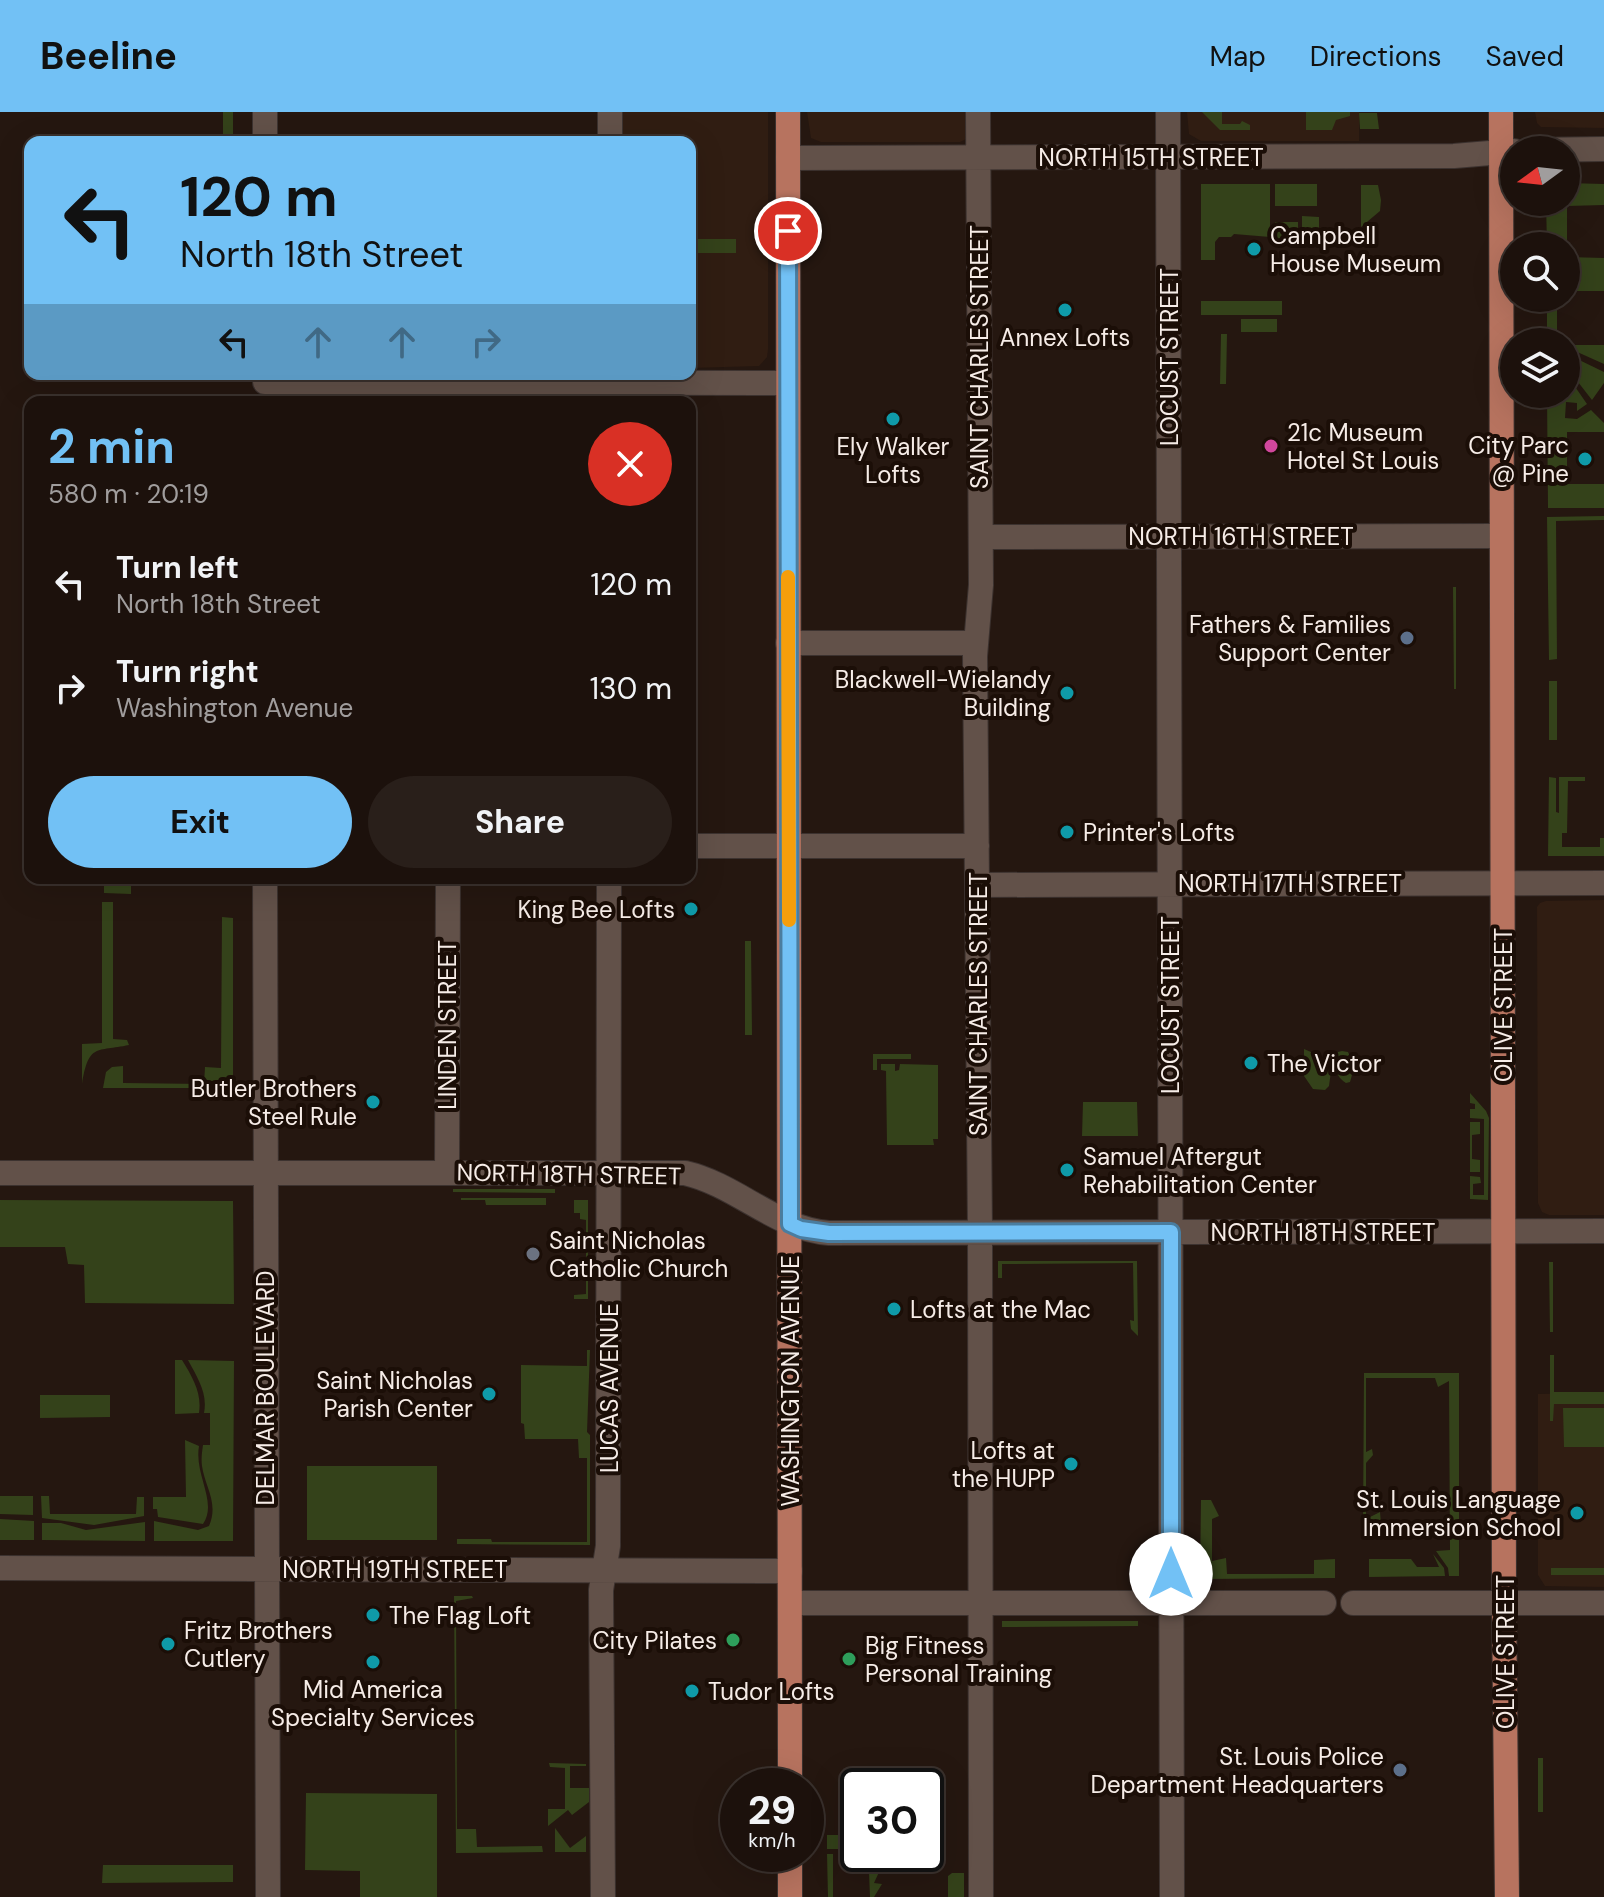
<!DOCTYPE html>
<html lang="en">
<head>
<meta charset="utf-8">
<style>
  :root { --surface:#1c110c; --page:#291f1a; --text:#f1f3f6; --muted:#a09d9d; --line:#3a312d; --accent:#72c1f5 }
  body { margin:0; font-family:"DM Sans",sans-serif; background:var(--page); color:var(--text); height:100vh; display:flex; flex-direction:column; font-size:30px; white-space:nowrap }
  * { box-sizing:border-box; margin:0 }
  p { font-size:26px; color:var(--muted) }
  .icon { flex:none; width:44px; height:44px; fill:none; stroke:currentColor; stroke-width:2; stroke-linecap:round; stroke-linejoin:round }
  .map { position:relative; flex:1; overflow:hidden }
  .drawer { position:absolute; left:24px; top:284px; width:672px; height:488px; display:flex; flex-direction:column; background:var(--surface); border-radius:16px; box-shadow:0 8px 32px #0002,0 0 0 2px var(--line) }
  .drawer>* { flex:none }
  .banner { position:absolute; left:24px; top:24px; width:672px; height:244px; border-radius:16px; box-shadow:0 8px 32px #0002,0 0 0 2px var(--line); background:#72c1f5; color:#111; overflow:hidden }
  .needle { width:52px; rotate:255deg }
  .controls { position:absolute; left:1500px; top:24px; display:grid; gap:16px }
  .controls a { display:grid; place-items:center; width:80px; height:80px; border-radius:50%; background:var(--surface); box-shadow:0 8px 32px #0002,0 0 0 2px var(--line); font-size:40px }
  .speed { position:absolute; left:720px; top:1656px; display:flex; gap:16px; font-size:40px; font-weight:700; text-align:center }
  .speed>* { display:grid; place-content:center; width:104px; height:104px; border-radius:50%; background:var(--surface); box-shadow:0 8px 32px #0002,0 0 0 2px var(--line); line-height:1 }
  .speed small { font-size:20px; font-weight:400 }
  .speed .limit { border:4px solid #111; border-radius:12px; background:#fff; color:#111 }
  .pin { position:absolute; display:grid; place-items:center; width:68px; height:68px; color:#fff; margin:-34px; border:4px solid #fff; border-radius:50%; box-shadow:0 2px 8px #0007 }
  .me { position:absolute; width:88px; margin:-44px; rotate:0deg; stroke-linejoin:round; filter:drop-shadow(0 0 6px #0008) }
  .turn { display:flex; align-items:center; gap:28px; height:168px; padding:0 24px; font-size:36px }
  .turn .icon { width:104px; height:104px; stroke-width:2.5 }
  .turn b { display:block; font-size:56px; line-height:68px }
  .lanes { display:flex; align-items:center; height:76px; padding:0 24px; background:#0003; justify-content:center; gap:40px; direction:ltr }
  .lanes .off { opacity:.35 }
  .round { display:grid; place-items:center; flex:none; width:84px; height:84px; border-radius:42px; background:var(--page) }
  .headline { display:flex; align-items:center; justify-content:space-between; height:136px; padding:0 24px }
  h1 { font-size:48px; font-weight:700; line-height:60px; color:var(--accent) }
  .primary-button { display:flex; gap:16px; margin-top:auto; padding:16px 24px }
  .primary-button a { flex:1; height:92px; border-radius:48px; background:var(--accent); color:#111; font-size:32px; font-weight:700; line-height:92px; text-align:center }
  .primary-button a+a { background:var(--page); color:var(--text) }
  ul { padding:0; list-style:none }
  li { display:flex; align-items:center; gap:24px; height:104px; padding:0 24px }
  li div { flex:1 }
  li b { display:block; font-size:30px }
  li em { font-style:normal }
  header { display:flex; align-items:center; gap:48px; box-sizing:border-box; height:112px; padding:0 40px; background:var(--accent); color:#111 }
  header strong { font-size:38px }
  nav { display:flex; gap:44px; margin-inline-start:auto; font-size:28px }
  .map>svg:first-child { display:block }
  .built { fill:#301d12 }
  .green { fill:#34421a }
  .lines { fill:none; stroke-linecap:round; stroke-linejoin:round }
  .minor-casing { stroke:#3c322f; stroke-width:26 }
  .major-casing { stroke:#3c322f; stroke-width:26 }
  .minor { stroke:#625149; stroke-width:24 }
  .major { stroke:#b7735f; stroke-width:24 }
  .route-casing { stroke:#4a7d9f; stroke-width:20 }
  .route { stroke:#72c1f5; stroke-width:14 }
  .slow { stroke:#f59e0b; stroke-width:14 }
  .culture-dot { fill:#0f9aa8; stroke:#1b0e07; stroke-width:3 }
  .hotel-dot { fill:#d1479c; stroke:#1b0e07; stroke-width:3 }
  .service-dot { fill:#5c6f8a; stroke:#1b0e07; stroke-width:3 }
  .worship-dot { fill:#6b7280; stroke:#1b0e07; stroke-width:3 }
  .leisure-dot { fill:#2e9e5b; stroke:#1b0e07; stroke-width:3 }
  .labels { text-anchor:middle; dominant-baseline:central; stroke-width:8; stroke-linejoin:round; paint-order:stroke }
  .street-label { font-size:24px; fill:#f6ece7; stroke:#1b0e07 }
  .poi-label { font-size:24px; fill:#f6ece7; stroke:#1b0e07; text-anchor:start }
</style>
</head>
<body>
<header>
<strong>Beeline</strong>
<nav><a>Map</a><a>Directions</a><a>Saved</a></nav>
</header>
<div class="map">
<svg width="1604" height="1785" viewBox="0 0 1604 1785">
  <rect width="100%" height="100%" fill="#251710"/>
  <path class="built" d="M 623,0 L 768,0 L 768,237 L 767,245 L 759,254 L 690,256 L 690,30 L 623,30 Z
    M 807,0 L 967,0 L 966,27 L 960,30 L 821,30 L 811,26 Z
    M 1187,0 L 1359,0 L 1359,29 L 1201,29 L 1189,22 Z
    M 1535,0 L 1604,0 L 1604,16 L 1541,15 L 1537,11 Z
    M 1604,788 L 1604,1103 L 1549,1103 L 1542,1100 L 1538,1091 L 1537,795 L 1540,791 L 1546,789 Z
    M 1604,1281 L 1604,1475 L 1545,1474 L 1538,1463 L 1538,1282 Z"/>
  <path class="green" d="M 223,0 L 233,0 L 233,30 L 223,30 Z
    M 1202,0 L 1222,0 L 1222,12 L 1240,12 L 1242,9 L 1250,13 L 1250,18 L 1220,18 Z
    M 1306,0 L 1350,0 L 1350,4 L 1336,8 L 1332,18 L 1306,18 Z
    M 1359,1 L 1377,1 L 1379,17 L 1360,17 Z
    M 1566,71 L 1604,72 L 1604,93 L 1567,94 L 1567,145 L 1604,146 L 1604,179 L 1566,179 L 1566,134 L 1547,134 L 1546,90 L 1566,90 Z
    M 1201,72 L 1270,72 L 1270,125 L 1234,122 L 1231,125 L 1219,125 L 1215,130 L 1215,148 L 1201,148 Z
    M 1275,72 L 1317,72 L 1317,94 L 1275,94 Z
    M 1361,73 L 1378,73 L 1381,88 L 1380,99 L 1361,115 Z
    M 1302,104 L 1319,105 L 1319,131 L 1313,130 L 1313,125 L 1307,125 L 1306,131 L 1302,130 Z
    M 1275,110 L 1298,110 L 1298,130 L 1275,128 Z
    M 690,127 L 736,127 L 736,141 L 690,141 Z
    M 1547,186 L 1557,186 L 1557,230 L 1547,230 Z
    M 1201,189 L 1282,189 L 1282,203 L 1201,203 Z
    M 1241,207 L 1277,207 L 1277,220 L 1241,220 Z
    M 1221,222 L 1227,222 L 1226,272 L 1220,272 Z
    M 1604,233 L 1604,252 L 1575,239 L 1566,239 L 1566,233 Z
    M 1573,245 L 1604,260 L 1604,271 L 1592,288 L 1571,261 L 1571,246 Z
    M 1566,266 L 1569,266 L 1587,292 L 1577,299 L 1577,291 L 1566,290 L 1565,306 L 1577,307 L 1591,298 L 1604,311 L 1604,320 L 1567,320 L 1567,372 L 1604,372 L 1604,396 L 1548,396 L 1547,282 L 1566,282 Z
    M 299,286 L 403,286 L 408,290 L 300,290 Z
    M 1604,404 L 1604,408 L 1556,409 L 1557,547 L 1549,548 L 1547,405 Z
    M 1453,475 L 1456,475 L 1456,577 L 1454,577 Z
    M 1549,569 L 1557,569 L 1557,628 L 1549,628 Z
    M 1549,665 L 1556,666 L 1556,700 L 1559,701 L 1559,665 L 1585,665 L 1585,669 L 1568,669 L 1567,721 L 1562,721 L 1562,735 L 1600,735 L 1600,726 L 1604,726 L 1604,744 L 1548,744 Z
    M 104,766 L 131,766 L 131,782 L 104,781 Z
    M 102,790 L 113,790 L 113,927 L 127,928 L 129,933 C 96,940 89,931 82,972 L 82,932 L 102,931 Z
    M 222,805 L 233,806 L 233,976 L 103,976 L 106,960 L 112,955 L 123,954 L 123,971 L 204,972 L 205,955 L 221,956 Z
    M 745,829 L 751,829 L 752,923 L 745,923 Z
    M 1304,937 L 1318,943 L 1331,959 L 1329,974 L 1325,978 L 1313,977 L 1304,964 Z
    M 1342,939 L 1348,940 C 1353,950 1354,959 1350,970 L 1346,971 C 1335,965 1333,951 1338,940 Z
    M 873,942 L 911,942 L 911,947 L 877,947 L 877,958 L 873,958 Z
    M 881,952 L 895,952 L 895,959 L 899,958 L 900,952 L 938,953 L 938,1027 L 933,1027 L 934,1033 L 887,1033 L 886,959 L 881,958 Z
    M 1470,981 L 1486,999 L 1489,1006 L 1488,1088 L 1470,1087 L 1470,1064 L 1480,1065 L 1481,1071 L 1473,1072 L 1473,1083 L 1484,1083 L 1484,1007 L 1470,1006 L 1470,997 L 1475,997 L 1475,992 L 1470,991 Z
    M 1083,990 L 1137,990 L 1138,1024 L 1082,1024 Z
    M 1470,1010 L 1480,1010 L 1480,1022 L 1472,1023 L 1472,1047 L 1480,1048 L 1480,1060 L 1470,1060 Z
    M 453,1077 L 555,1077 L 555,1081 L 453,1080 Z
    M 461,1086 L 546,1086 L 546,1093 L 486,1093 L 485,1088 L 461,1088 Z
    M 0,1088 L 233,1089 L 234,1192 L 85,1191 L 84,1153 L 68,1152 L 65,1135 L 0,1135 Z
    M 574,1088 L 588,1088 L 588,1187 L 574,1187 L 574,1183 L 586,1182 L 586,1108 L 580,1107 L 580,1101 L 574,1101 Z
    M 998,1149 L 1137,1149 L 1138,1224 L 1131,1217 L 1130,1208 L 1134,1209 L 1133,1151 L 1002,1152 L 1002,1166 L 998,1166 Z
    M 1549,1150 L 1553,1150 L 1553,1220 L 1550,1220 Z
    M 587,1238 L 590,1238 L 587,1320 L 590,1323 L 590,1433 L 457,1432 L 457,1427 L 491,1427 L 492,1430 L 587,1430 L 587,1346 L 579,1346 L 578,1327 L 525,1327 L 524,1312 L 521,1311 L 521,1253 L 587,1254 Z
    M 1550,1243 L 1554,1243 L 1554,1280 L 1604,1280 L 1604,1292 L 1554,1292 L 1553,1309 L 1550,1309 Z
    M 175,1248 L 182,1248 C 193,1266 202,1281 199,1301 L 175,1302 Z
    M 188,1248 L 234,1249 L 233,1429 L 154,1429 L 154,1409 L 198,1418 L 209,1414 C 219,1391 205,1375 202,1354 C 201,1347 202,1340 203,1333 L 210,1333 L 210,1301 L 204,1301 C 208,1281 197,1265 188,1248 Z
    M 1364,1261 L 1459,1261 L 1459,1464 L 1449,1464 L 1448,1456 L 1436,1439 L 1450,1438 L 1449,1269 L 1438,1275 L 1435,1266 L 1366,1266 L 1366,1340 L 1372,1337 L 1373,1343 L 1366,1351 L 1366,1407 L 1380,1400 L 1381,1412 L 1409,1412 L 1411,1416 L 1367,1418 L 1363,1414 Z
    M 40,1283 L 110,1283 L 110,1305 L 40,1306 Z
    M 1563,1296 L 1604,1296 L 1604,1335 L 1564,1335 Z
    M 185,1328 L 199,1334 C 194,1363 218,1390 203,1412 L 158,1405 L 157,1397 L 153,1397 L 153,1385 L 186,1385 Z
    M 307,1354 L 437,1354 L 437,1428 L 307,1428 Z
    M 0,1384 L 33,1384 L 33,1403 L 0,1402 Z
    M 41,1384 L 49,1384 L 50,1402 L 136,1402 L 137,1385 L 144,1385 L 144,1404 L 94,1413 L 42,1406 Z
    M 1201,1388 L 1211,1388 L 1219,1404 L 1212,1407 L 1212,1449 L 1226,1446 L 1227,1462 L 1314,1462 L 1314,1448 L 1335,1447 L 1335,1466 L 1200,1467 Z
    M 0,1407 L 34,1409 L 34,1428 L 0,1428 Z
    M 145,1410 L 145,1429 L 42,1428 L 42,1411 L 61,1411 L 86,1418 Z
    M 1433,1442 L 1444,1456 L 1445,1464 L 1369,1465 L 1369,1447 L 1411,1447 L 1417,1455 L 1439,1455 Z
    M 1551,1456 L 1604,1456 L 1604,1463 L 1551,1463 Z
    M 454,1484 L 472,1484 L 473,1486 L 456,1489 L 457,1717 L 476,1717 L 477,1735 L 542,1734 L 543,1740 L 456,1741 Z
    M 1002,1509 L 1138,1509 L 1138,1514 L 1002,1515 Z
    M 1538,1646 L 1543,1646 L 1543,1700 L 1538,1700 Z
    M 549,1651 L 586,1652 L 586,1654 L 570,1654 L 570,1676 L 589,1676 L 589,1690 L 572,1703 L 568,1698 L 548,1714 L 548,1697 L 565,1697 L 565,1656 L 550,1655 Z
    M 306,1681 L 437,1682 L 437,1785 L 360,1785 L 360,1759 L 305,1758 Z
    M 555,1716 L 570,1736 L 586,1724 L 586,1740 L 555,1740 Z
    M 827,1723 L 844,1723 L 851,1737 L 827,1737 Z
    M 827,1742 L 833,1742 L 833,1785 L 828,1785 Z
    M 103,1753 L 233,1753 L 233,1770 L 102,1771 Z
    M 873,1756 L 880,1758 L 874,1771 L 882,1772 L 874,1785 L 870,1785 L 869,1760 Z
    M 952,1761 L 964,1761 L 964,1785 L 948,1785 L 948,1764 Z"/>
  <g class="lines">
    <defs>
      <path id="minor" d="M 978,0 L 981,473 L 975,544 L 980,1121 L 981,1785
        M 1168,0 L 1172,1785
        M 265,30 L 265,0
        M 610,30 L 610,0
        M 1531,38 L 1604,37
        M 788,46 L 1454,44 L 1514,39
        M 265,270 L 788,271
        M 981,425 L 1500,424
        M 788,531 L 976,531
        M 690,734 L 977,734
        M 265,766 L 268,1785
        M 977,773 L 1604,771
        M 0,1061 L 685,1061 C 737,1073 776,1117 829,1121 L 1604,1119
        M 447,1061 L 448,766
        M 0,1456 L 790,1459
        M 790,1491 L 1324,1491
        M 1353,1491 L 1604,1491
        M 603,1785 L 601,1478 L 608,1434 L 609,766"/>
      <path id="major" d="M 788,0 L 790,1674
        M 1501,0 L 1504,1491 L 1507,1785
        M 790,1742 L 790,1785"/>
    </defs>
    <use href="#minor" class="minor-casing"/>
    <use href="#major" class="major-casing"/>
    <use href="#minor" class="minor"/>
    <use href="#major" class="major"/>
  </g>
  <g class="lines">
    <defs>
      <path id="route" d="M 788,119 L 790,1112 L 801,1117 L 829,1121 L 1171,1120 L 1171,1462"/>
    </defs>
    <use href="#route" class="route-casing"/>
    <use href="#route" class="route"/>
    <path class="slow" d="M 788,465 L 789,808"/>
  </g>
  <g class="culture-dot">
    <circle cx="1254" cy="137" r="8"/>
    <circle cx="1065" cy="198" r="8"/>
    <circle cx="893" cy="307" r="8"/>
    <circle cx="1585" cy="347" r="8"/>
    <circle cx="1067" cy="581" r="8"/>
    <circle cx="1067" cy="720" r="8"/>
    <circle cx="691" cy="797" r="8"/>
    <circle cx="1251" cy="951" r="8"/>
    <circle cx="373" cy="990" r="8"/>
    <circle cx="1067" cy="1058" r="8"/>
    <circle cx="894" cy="1197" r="8"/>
    <circle cx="489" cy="1282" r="8"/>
    <circle cx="1071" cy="1352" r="8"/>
    <circle cx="1577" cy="1401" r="8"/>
    <circle cx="373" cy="1503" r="8"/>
    <circle cx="168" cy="1532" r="8"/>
    <circle cx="373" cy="1550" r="8"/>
    <circle cx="692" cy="1579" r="8"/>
  </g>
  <circle class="hotel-dot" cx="1271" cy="334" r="8"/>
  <g class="service-dot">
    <circle cx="1407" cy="526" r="8"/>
    <circle cx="1400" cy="1658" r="8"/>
  </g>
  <circle class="worship-dot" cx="533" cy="1142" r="8"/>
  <g class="leisure-dot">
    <circle cx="733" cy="1528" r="8"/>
    <circle cx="849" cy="1547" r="8"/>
  </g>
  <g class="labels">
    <g class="street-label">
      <text x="1151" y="45">NORTH 15TH STREET</text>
      <text transform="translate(979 245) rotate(-90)">SAINT CHARLES STREET</text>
      <text transform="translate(1169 245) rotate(-90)">LOCUST STREET</text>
      <text x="1241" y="424">NORTH 16TH STREET</text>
      <text x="1290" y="771">NORTH 17TH STREET</text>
      <text transform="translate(978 892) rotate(-90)">SAINT CHARLES STREET</text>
      <text transform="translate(1170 893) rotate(-90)">LOCUST STREET</text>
      <text transform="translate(1503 893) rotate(-90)">OLIVE STREET</text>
      <text transform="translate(447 913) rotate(-90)">LINDEN STREET</text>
      <text transform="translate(569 1062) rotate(1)">NORTH 18TH STREET</text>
      <text x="1323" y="1120">NORTH 18TH STREET</text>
      <text transform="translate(790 1269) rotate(-90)">WASHINGTON AVENUE</text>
      <text transform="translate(265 1276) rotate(-90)">DELMAR BOULEVARD</text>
      <text transform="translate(609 1276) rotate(-90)">LUCAS AVENUE</text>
      <text x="395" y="1457">NORTH 19TH STREET</text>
      <text transform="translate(1505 1540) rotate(-90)">OLIVE STREET</text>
    </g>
    <g class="poi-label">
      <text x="1270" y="123">Campbell<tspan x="1270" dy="28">House Museum</tspan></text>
      <text x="1065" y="225" text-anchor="middle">Annex Lofts</text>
      <text x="1287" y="320">21c Museum<tspan x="1287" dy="28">Hotel St Louis</tspan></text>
      <text x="1569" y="333" text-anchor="end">City Parc<tspan x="1569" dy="28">@ Pine</tspan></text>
      <text x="893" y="334" text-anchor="middle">Ely Walker<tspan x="893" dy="28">Lofts</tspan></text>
      <text x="1391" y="512" text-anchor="end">Fathers &amp; Families<tspan x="1391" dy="28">Support Center</tspan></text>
      <text x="1051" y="567" text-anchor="end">Blackwell-Wielandy<tspan x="1051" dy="28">Building</tspan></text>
      <text x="1083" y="720">Printer's Lofts</text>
      <text x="675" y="797" text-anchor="end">King Bee Lofts</text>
      <text x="1267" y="951">The Victor</text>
      <text x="357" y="976" text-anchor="end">Butler Brothers<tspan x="357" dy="28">Steel Rule</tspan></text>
      <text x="1083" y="1044">Samuel Aftergut<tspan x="1083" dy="28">Rehabilitation Center</tspan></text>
      <text x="549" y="1128">Saint Nicholas<tspan x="549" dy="28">Catholic Church</tspan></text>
      <text x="910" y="1197">Lofts at the Mac</text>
      <text x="473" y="1268" text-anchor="end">Saint Nicholas<tspan x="473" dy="28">Parish Center</tspan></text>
      <text x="1055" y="1338" text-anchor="end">Lofts at<tspan x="1055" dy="28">the HUPP</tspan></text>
      <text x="1561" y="1387" text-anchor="end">St. Louis Language<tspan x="1561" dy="28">Immersion School</tspan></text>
      <text x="389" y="1503">The Flag Loft</text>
      <text x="184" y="1518">Fritz Brothers<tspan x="184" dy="28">Cutlery</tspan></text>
      <text x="717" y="1528" text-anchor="end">City Pilates</text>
      <text x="865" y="1533">Big Fitness<tspan x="865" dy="28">Personal Training</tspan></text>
      <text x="373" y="1577" text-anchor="middle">Mid America<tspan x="373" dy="28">Specialty Services</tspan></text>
      <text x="708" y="1579">Tudor Lofts</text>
      <text x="1384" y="1644" text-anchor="end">St. Louis Police<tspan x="1384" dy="28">Department Headquarters</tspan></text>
    </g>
  </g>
</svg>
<div class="controls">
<a><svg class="needle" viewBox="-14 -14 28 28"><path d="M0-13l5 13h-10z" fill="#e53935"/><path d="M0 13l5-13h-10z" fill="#a09d9d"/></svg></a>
<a><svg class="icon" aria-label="search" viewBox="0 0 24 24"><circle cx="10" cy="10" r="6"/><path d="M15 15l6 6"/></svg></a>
<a><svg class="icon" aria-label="layers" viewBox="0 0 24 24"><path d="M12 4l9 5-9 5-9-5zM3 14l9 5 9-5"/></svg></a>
</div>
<div class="speed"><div>29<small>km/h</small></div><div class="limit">30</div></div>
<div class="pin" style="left:788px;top:119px;background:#d93025"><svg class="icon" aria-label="arrive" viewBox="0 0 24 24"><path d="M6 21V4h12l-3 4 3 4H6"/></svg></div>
<svg class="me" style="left:1171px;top:1462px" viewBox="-20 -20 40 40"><circle r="19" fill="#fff"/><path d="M0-13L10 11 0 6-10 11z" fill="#72c1f5"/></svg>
<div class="banner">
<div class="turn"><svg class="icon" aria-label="left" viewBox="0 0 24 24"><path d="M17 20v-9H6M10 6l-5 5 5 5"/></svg><div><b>120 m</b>North 18th Street</div></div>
<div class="lanes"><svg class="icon" aria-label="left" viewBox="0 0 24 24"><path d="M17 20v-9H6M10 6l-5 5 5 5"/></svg><svg class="icon off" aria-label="ahead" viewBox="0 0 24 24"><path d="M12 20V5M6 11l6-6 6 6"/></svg><svg class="icon off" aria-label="ahead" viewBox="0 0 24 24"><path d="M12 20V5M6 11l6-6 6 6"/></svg><svg class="icon off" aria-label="right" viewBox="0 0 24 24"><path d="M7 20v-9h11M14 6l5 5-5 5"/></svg></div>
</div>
<section class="drawer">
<div class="headline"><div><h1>2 min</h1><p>580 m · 20:19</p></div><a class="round" style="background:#d93025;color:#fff"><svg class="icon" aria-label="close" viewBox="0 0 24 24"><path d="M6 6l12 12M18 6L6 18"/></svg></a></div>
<ul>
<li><svg class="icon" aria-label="left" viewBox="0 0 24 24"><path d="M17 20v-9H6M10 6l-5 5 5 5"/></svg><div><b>Turn left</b><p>North 18th Street</p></div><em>120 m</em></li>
<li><svg class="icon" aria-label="right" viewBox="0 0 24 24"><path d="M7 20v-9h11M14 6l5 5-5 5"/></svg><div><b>Turn right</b><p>Washington Avenue</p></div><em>130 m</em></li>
</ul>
<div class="primary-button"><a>Exit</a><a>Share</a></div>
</section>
</div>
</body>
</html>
